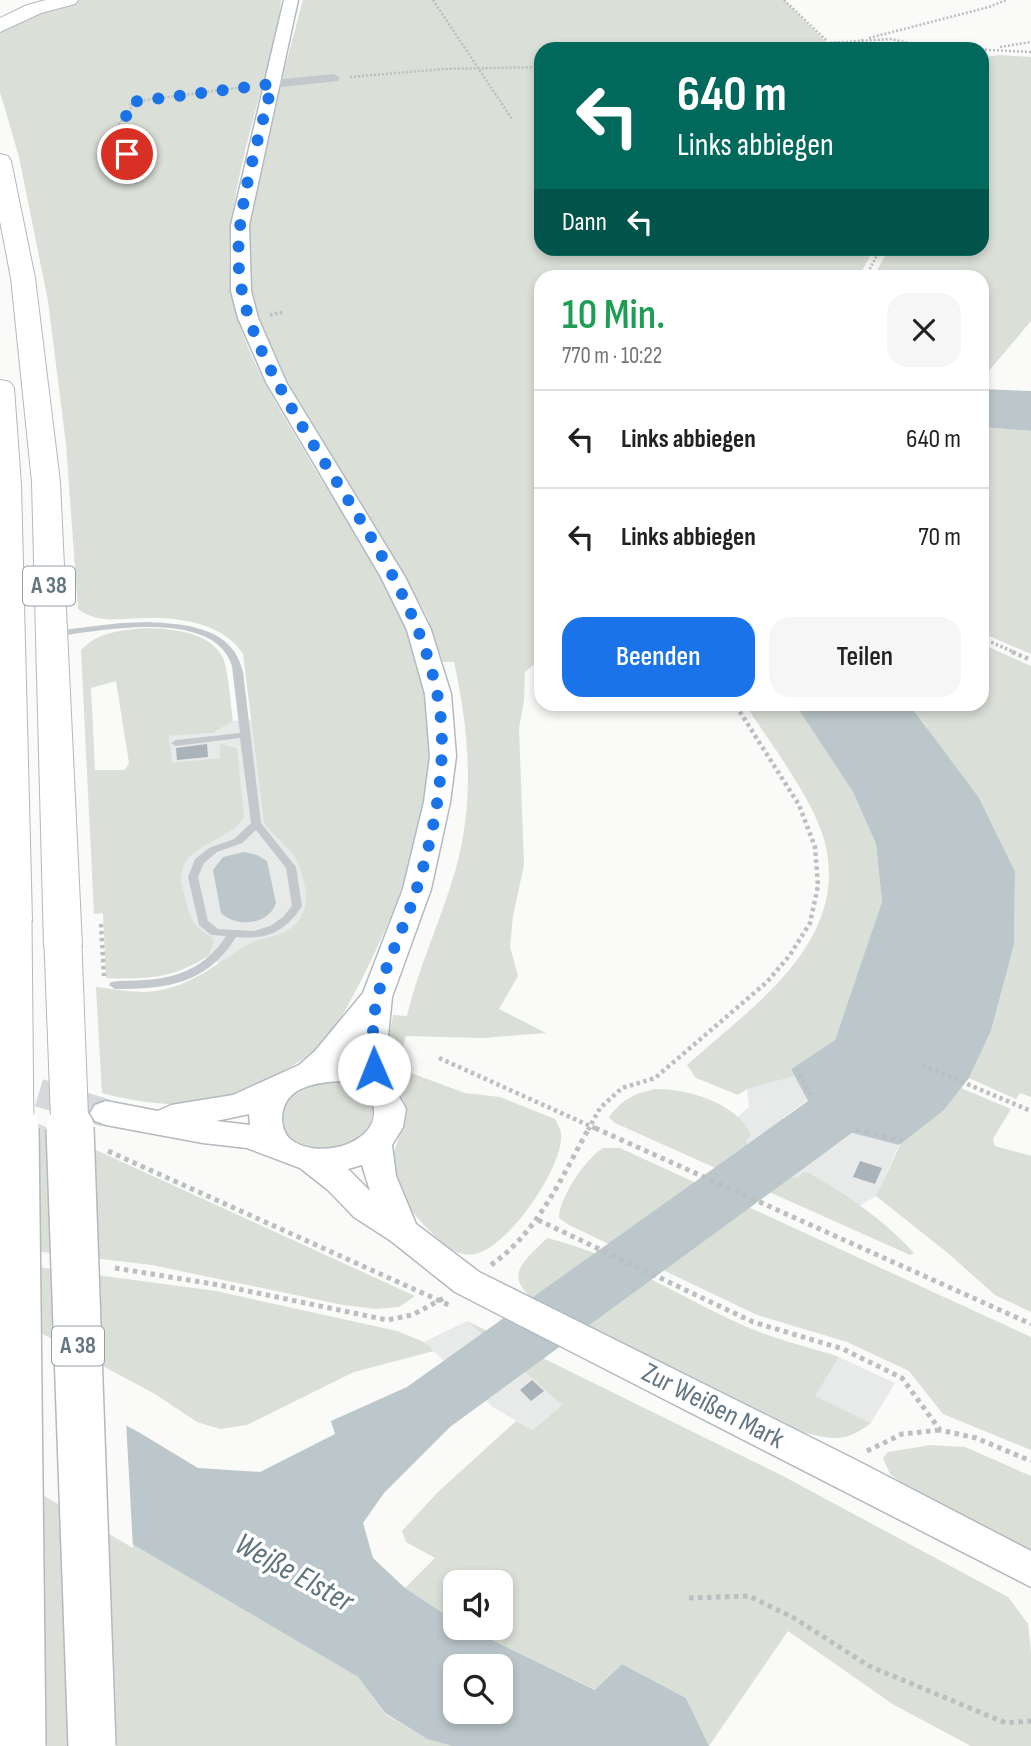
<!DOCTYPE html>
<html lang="de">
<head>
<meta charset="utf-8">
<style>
  :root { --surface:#fff; --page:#f6f6f6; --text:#222; --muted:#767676; --line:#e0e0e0; --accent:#1a73e8 }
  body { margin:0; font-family:"Sofia Sans Condensed",sans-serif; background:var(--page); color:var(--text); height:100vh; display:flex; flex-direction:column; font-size:26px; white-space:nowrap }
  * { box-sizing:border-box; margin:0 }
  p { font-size:23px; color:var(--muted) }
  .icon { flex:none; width:38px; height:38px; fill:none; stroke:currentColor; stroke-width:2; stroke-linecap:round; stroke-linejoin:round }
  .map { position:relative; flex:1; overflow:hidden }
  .side { position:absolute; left:534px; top:270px; width:455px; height:441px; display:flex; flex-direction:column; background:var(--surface); border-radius:21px; box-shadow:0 4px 10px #0003 }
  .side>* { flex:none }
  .guide { position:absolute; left:534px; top:42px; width:455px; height:214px; border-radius:21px; box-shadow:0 4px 10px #0003; background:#00695c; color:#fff; overflow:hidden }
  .tools { position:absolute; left:443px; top:1570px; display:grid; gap:14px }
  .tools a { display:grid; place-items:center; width:70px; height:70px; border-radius:14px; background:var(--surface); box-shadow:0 4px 10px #0003; font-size:35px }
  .pin { position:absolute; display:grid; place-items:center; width:60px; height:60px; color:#fff; margin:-30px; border:4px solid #fff; border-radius:50%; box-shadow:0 2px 7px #0007 }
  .me { position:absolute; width:77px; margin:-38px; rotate:359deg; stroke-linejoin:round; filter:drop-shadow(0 0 5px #0008) }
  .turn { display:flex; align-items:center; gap:24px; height:147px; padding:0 28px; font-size:32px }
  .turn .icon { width:91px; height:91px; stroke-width:2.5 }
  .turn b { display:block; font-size:49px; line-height:60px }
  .then { display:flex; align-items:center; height:66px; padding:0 28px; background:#0003; gap:14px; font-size:26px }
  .round { display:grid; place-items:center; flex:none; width:74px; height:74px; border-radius:21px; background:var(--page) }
  .headline { display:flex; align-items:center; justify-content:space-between; height:119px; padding:0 28px }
  h1 { font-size:42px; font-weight:600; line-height:52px; color:#1e9e55 }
  .cta { display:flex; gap:14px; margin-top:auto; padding:14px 28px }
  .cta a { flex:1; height:80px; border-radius:21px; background:var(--accent); color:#fff; font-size:28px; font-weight:600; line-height:80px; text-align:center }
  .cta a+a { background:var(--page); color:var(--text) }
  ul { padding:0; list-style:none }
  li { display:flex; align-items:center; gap:21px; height:98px; padding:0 28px; border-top:2px solid var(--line) }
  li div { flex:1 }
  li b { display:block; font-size:26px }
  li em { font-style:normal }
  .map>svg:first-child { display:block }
  .built { fill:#e8e9e9 }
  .green { fill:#dadfd7; fill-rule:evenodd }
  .water { fill:#bbc7cb; fill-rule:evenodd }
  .pier { fill:#fafaf8 }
  .building { fill:#aab3b9 }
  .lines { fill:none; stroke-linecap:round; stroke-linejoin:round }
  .secondary-tunnel { stroke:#d5d9db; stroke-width:28; stroke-dasharray:28 14; stroke-linecap:butt }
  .secondary-casing { stroke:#b3babf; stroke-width:3 }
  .highway-casing { stroke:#b4b9bd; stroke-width:2 }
  .path-far3 { stroke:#bbbfc2; stroke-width:2.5; stroke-dasharray:2 2; stroke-linecap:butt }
  .path-far2 { stroke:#bbbfc2; stroke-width:3.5; stroke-dasharray:2.5 2.5; stroke-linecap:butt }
  .path-far1 { stroke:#bbbfc2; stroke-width:4.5; stroke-dasharray:3.5 3.5; stroke-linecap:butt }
  .path { stroke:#bbbfc2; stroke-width:5; stroke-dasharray:4.5 4.5; stroke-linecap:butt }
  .lane { fill:#c3c8cc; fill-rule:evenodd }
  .street { fill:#c3c8cc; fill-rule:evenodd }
  .secondary { fill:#fff; fill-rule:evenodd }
  .highway { fill:#fff; fill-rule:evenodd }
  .highway-bridge-far1-casing { stroke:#b4b9bd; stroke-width:39; stroke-linecap:butt }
  .highway-bridge-casing { stroke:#b4b9bd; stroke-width:50; stroke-linecap:butt }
  .highway-bridge-far1 { stroke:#fff; stroke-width:37 }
  .highway-bridge { stroke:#fff; stroke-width:47 }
  .route { stroke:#1a73e8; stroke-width:12; stroke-dasharray:0 21.6 }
  .labels { text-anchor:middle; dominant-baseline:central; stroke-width:7; stroke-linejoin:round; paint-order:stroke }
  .shield { fill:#fff; stroke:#939fa8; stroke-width:2 }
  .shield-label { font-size:23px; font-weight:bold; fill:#657683 }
  .near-street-label { font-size:28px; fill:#657683; stroke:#fff }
  .near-water-label { font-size:32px; font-style:italic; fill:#60757c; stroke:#fff }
</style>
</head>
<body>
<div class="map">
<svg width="1031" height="1746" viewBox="0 0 1031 1746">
  <rect width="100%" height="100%" fill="#fafaf8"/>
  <path class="built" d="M 277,717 L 317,933 L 244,948 L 221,964 L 186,948 L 169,736 L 213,733 L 233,721 Z
    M 795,1076 L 808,1100 L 783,1118 L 828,1151 L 853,1133 L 899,1145 L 876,1196 L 855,1209 L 789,1180 L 743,1146 L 732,1122 L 749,1107 L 747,1089 Z
    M 467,1321 L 562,1405 L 533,1430 L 494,1408 L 424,1342 Z
    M 839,1357 L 895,1383 L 871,1423 L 814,1396 Z"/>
  <path class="green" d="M 81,0 L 281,0 C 280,20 273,40 269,60 C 252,127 219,227 232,294 C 243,356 282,412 313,466 C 345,519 385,574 407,632 C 458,764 410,892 346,1009 C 324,1050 295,1066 255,1086 C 245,1090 234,1097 224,1100 C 187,1109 138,1103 102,1093 L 96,987 C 116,989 136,994 155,991 C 194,986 218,961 251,943 C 263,937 279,937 291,928 C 299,922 306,911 306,900 C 307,888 300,864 293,854 C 284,842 272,836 264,822 L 243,654 C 224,623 179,617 146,618 C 121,618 100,625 78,609 L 66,444 L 48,301 L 19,157 L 0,92 L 0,31 L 62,3 Z
    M 303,0 L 784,0 L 828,44 L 855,49 L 541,49 L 541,248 L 874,249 L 859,276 L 541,276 L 541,658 L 525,672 L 524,701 L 519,728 L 524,865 L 513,916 L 510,947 L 518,976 L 499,1009 L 546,1033 L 482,1038 L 406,1036 L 403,1046 L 408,1072 L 465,1093 L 500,1097 L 555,1119 C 557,1123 560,1128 561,1133 C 565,1165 508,1248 475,1254 C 455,1258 439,1240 426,1227 C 409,1209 396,1194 393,1168 C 390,1150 405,1131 406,1112 C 406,1095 394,1087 390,1073 C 384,1055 390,1033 393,1015 L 407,1016 C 419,965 442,918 456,868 C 475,799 469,731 454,662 L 443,662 L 427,617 L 405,576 L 286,379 L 259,318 L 251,289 L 249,266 L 250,224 L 284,71 Z
    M 1000,55 L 1031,57 L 1031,321 L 982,379 L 982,276 L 874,276 L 889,249 L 982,248 L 982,57 Z
    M 982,427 L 1031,431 L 1031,654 L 982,633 Z
    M 147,628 C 171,629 208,631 222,656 C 228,666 231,707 233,721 L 213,733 L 169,736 L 172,763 L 220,758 L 220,744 L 237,748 L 244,817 C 230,842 184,843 181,876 C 180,882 184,891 185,898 C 189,917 194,928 212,937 L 214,942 L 208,956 C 175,978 145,980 106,978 L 103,913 L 94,914 L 81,650 C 99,631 123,630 147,628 ZM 116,681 L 129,763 L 125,770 L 95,770 L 91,688 Z
    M 982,644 L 1031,666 L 1031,1097 L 1020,1093 L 1016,1099 L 969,1078 L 991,1031 L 1014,945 L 1015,873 L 924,723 L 909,704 L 982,704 Z
    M 745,704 L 795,704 L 853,792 L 876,844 L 882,903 L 835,1040 L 791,1069 L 795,1076 L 747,1089 L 738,1095 L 696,1078 L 687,1065 C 750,1008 847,945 826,847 C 817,803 769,742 745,704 Z
    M 339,1081 L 360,1089 L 373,1103 C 373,1122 370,1134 352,1143 C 283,1176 237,1087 339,1081 Z
    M 961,1088 L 1011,1109 L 993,1139 L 995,1146 L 1031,1156 L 1031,1312 L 995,1295 L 949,1254 L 876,1196 L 902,1141 L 944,1110 Z
    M 655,1089 C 688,1089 735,1102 751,1134 L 746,1141 L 748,1146 L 792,1178 L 799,1177 L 803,1172 L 809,1173 C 848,1195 884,1220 914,1253 L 910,1255 L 615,1123 L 609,1117 C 623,1099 633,1094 655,1089 Z
    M 0,1106 L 415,1296 L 399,1307 L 376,1309 L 343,1305 L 152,1265 L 0,1247 Z
    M 603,1148 L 620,1148 L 1031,1337 L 1031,1450 L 943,1414 L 909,1371 L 847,1342 L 757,1315 L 569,1225 L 559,1218 C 559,1198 586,1158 603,1148 Z
    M 547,1238 C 617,1255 681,1298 747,1327 C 776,1340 809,1347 839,1357 L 815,1396 L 871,1423 C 844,1444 833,1439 801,1432 L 538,1303 C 502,1276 522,1263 547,1238 Z
    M 0,1262 L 216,1291 L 397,1331 L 424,1342 L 434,1351 L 354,1372 L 247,1425 L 220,1429 L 197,1422 L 155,1394 L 26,1325 Z
    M 467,1321 L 781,1475 L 1008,1597 L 1028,1624 L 1031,1653 L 1031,1746 L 971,1746 L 894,1705 L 788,1631 L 709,1746 L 686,1698 L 622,1664 L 596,1690 L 467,1628 L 500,1628 L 500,1582 L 455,1582 L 455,1621 L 405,1588 L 435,1558 L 406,1542 L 402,1531 L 438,1492 L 516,1421 L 533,1430 L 562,1405 Z
    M 931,1445 L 965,1447 L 1031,1476 L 1031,1554 L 911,1490 L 890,1474 L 883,1458 L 888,1452 Z
    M 0,1466 L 358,1677 L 385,1714 L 427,1739 L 452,1746 L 0,1746 Z"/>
  <path class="water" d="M 982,389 L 1031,391 L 1031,431 L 982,427 Z
    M 795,704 L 909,704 L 979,798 L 1015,872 L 1014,945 L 991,1031 L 969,1078 L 944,1110 L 899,1145 L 852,1133 L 450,1427 L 384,1493 L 363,1523 L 373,1558 L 405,1588 L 455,1621 L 455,1628 L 467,1628 L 595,1690 L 622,1664 L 686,1698 L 709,1746 L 452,1746 L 427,1739 L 385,1713 L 358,1677 L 0,1466 L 0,1357 L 140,1433 L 198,1468 L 260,1472 L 335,1434 L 331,1421 L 407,1387 L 808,1101 L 791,1069 L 835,1040 L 882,902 L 876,844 L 853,792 ZM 455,1666 L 500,1666 L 500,1712 L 455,1712 Z
    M 244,852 L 257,855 L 267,861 L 276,903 C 269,925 237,928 221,913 L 213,870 L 223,857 Z"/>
  <path class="pier" d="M 2,1354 L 126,1421 L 133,1548 L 0,1470 Z"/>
  <path class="building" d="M 207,744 L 208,757 L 177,760 L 176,748 Z
    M 860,1161 L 882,1168 L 875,1184 L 853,1177 Z
    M 532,1380 L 544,1391 L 531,1401 L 520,1390 Z"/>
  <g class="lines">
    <path class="secondary-tunnel" d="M 0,1077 L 33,1091 L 106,1113"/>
    <defs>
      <path id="secondary" d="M 284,0 L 298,0 L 249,225 L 251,291 L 258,318 L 286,382 L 405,577 L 431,630 L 451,694 L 456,756 L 450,802 L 431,889 L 392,997 L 387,1046 L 392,1083 L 406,1109 L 403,1127 L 392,1145 L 396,1176 L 416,1224 L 479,1272 L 854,1459 L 1031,1551 L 1031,1587 L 455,1292 L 391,1241 L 354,1217 L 328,1190 L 300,1168 L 247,1148 L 203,1143 L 106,1125 L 95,1121 L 90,1113 L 95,1105 L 106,1101 L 158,1111 L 171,1105 L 233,1095 L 299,1065 L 315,1051 L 363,993 L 403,889 L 424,802 L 430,756 L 425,694 L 407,630 L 381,577 L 266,382 L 238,318 L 231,291 L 231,225 ZM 357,1042 L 359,1064 L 343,1059 ZM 343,1081 L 354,1085 L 372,1100 C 377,1115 373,1128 360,1137 C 342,1151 307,1154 289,1138 C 284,1133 282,1124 282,1118 C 283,1086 317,1082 343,1081 ZM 249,1114 L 250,1125 L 216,1121 ZM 362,1165 L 370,1191 L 348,1169 Z"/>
      <path id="highway" d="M 46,0 L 78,0 L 75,4 L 41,13 L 0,32 L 0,18 L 27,5 Z
        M 0,154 L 8,156 L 11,161 L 35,278 L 60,482 L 82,946 L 77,955 L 63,959 L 49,955 L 44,946 L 32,482 L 11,278 L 0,221 Z
        M 0,380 L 10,382 L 14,388 L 21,485 L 32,921 L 26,930 L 13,933 L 0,930 Z"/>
    </defs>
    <use href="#secondary" class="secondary-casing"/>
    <use href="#highway" class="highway-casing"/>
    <path class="path-far3" d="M 433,0 L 512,119
      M 784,0 L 826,40
      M 869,38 L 989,7 L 1006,0
      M 862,39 L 865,49
      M 1000,47 L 1031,42
      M 734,49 L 891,39 L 926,47 L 959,49
      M 969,49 L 1031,52
      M 350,77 L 443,69 L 541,67
      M 136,184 L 132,170 L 123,164 L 127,154 L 117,126 L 131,110 L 131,102 L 251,86
      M 866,276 L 881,248"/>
    <path class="path-far2" d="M 270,315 L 283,312
      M 982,638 L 1016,653"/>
    <path class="path-far1" d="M 1012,652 L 1031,660
      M 101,924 L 104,976
      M 439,1058 L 599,1130
      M 922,1065 L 1031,1111
      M 796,1068 L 813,1098
      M 856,1129 L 860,1130
      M 588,1130 L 600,1108 L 622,1088 L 655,1078 L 767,982 L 790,955 L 810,923 L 818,886 L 815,847 L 799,805 L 735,704"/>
    <path class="path" d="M 595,1128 L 1031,1324
      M 856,1129 L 902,1141
      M 108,1151 L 449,1305
      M 538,1220 L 753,1322 L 843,1349 L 902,1378 L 940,1430 L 976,1438 L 1031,1461
      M 491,1265 C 539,1231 561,1178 589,1128
      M 115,1268 L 219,1285 L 387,1320 L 412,1315 L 444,1298
      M 867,1451 L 902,1434 L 940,1430
      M 689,1598 L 749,1596 L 794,1618 L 869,1666 L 1006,1723 L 1031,1721"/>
    <path class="lane" d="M 148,622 C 186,624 233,627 243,672 L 261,823 L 296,867 L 302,906 C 285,932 267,940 236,937 C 207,984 167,989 115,989 L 109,985 L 111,982 C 122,980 134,981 145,980 C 179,978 207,966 226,936 L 211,935 L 199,925 L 188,877 L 195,859 L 209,848 L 234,839 L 251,823 L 240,738 L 176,746 L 171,743 L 176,740 L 240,733 L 232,666 C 214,607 98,631 53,637 L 48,634 L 53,631 L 121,623 ZM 256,830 L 286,868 L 292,906 L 283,917 L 270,926 L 254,931 L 218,929 L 208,921 L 198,877 L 204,863 L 217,852 L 242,843 Z"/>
    <path class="street" d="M 334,74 L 340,78 L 338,81 L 272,88 L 266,84 L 272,80 Z"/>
    <use href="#secondary" class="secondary"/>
    <use href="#highway" class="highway"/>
    <defs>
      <path id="highway-bridge-far1" d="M 13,921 L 15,1130
        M 63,946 L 70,1130"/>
      <path id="highway-bridge" d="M 15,1128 L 22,1746
        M 70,1128 L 92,1746"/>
    </defs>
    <use href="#highway-bridge-far1" class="highway-bridge-far1-casing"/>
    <use href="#highway-bridge" class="highway-bridge-casing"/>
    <use href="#highway-bridge-far1" class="highway-bridge-far1"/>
    <use href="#highway-bridge" class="highway-bridge"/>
  </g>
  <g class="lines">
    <path class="route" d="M 127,154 L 117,127 L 131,110 L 131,102 L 272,84 C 259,139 234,214 239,270 C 244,326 272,374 299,421 C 350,507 417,594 437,693 C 450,754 435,832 416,891 C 405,926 387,960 378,995 C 372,1018 372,1046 374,1069"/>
  </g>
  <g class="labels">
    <g class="shield">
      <rect x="23" y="566.5" width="52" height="39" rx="5"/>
      <rect x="52" y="1326.5" width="52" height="39" rx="5"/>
    </g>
    <g class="shield-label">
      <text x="49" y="586">A 38</text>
      <text x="78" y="1346">A 38</text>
    </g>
    <g class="near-street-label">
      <text transform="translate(713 1406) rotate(27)">Zur Weißen Mark</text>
    </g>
    <g class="near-water-label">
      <text transform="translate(294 1573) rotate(29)">Weiße Elster</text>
    </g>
  </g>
</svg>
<div class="tools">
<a><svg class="icon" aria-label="sound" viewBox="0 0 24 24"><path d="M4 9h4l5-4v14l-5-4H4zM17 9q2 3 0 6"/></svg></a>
<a><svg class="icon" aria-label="search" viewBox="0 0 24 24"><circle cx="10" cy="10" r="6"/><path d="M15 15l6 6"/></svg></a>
</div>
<div class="pin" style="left:127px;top:154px;background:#d93025"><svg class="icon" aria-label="arrive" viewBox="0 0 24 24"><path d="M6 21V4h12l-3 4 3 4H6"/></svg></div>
<svg class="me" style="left:374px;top:1069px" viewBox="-20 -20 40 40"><circle r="19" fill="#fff"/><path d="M0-13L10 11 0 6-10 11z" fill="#1a73e8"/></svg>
<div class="guide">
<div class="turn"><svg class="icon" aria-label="left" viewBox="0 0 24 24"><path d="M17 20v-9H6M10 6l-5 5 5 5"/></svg><div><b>640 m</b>Links abbiegen</div></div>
<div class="then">Dann<svg class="icon" aria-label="left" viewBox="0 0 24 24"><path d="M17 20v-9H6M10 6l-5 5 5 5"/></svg></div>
</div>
<section class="side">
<div class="headline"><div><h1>10 Min.</h1><p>770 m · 10:22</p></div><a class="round"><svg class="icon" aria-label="close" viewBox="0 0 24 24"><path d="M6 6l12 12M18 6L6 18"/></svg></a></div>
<ul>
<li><svg class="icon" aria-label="left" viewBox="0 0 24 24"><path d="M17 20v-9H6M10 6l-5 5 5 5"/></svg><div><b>Links abbiegen</b></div><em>640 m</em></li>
<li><svg class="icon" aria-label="left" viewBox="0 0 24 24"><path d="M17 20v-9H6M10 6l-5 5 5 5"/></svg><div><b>Links abbiegen</b></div><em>70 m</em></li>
</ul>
<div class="cta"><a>Beenden</a><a>Teilen</a></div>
</section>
</div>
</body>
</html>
